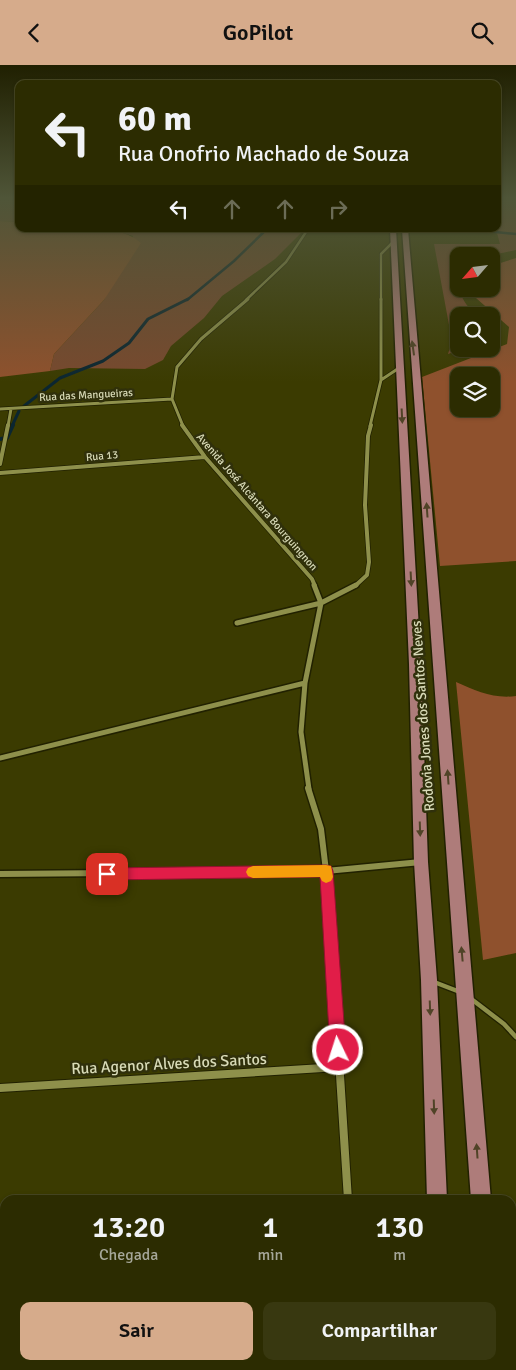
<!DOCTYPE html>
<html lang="pt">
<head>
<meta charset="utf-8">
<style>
  :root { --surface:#2c2c01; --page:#383810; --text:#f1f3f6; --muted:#a6a799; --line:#484823; --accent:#d6ab8b }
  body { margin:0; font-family:Signika,sans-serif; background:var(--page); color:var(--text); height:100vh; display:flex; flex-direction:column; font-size:19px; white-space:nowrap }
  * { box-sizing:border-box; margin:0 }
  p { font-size:16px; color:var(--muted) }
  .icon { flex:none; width:28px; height:28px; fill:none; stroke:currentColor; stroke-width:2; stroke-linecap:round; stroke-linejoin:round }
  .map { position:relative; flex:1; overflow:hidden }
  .details { position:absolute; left:0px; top:1130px; width:516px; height:175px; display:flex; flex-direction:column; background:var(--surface); border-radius:15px 15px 0 0; box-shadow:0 1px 4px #0004,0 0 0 1px var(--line) }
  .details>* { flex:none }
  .top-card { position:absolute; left:15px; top:15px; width:486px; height:152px; border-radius:10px; box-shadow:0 1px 4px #0004,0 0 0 1px var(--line); background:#2c2c01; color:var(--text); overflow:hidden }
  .needle { width:32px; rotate:242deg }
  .buttons { position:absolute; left:450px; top:182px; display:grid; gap:10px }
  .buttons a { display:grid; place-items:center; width:50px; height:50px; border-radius:10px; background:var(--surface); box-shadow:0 1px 4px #0004,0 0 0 1px var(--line); font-size:25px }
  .pin { position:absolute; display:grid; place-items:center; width:42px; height:42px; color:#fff; margin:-21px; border-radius:10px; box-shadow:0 2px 8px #0006 }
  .me { position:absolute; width:55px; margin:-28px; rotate:356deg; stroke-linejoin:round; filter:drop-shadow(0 0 4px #0008) }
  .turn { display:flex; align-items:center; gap:18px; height:105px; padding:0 20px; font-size:22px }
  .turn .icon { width:65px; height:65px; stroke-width:2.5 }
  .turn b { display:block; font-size:35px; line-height:42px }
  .lanes { display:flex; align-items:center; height:48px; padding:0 20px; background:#0003; justify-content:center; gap:25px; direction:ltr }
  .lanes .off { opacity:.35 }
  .eta { display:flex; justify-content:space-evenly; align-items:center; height:85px; text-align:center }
  .eta b { font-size:30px; font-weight:600; line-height:35px }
  .action { display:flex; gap:10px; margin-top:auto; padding:10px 20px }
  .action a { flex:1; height:58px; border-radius:10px; background:var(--accent); color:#111; font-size:20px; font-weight:600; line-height:58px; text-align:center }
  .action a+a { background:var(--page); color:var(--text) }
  header { display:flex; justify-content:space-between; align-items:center; height:65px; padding:0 20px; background:var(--accent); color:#111; font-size:22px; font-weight:600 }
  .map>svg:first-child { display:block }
  .green { fill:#78492e }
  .forest { fill:#8f512d; fill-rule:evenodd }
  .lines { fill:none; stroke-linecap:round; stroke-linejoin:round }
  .stream-far2 { stroke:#0b2631; stroke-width:2.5 }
  .stream-far1 { stroke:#0b2631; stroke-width:3 }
  .stream { stroke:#0b2631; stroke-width:4 }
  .service-far1-casing { stroke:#212100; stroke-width:7 }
  .service-casing { stroke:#212100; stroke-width:8 }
  .minor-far5-casing { stroke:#212100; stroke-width:4 }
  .minor-far4-casing { stroke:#212100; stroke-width:4.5 }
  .minor-far3-casing { stroke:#212100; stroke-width:5.5 }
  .minor-far2-casing { stroke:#212100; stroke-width:8 }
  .minor-far1-casing { stroke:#212100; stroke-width:9 }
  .minor-casing { stroke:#212100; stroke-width:10 }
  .primary-casing { stroke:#212100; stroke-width:3 }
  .service-far1 { stroke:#8e904b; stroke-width:4.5 }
  .service { stroke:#8e904b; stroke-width:5.5 }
  .minor-far5 { stroke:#8e904b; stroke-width:2.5 }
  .minor-far4 { stroke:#8e904b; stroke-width:3 }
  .minor-far3 { stroke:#8e904b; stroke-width:4 }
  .minor-far2 { stroke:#8e904b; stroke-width:5 }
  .minor-far1 { stroke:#8e904b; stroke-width:6 }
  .minor { stroke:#8e904b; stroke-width:8 }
  .primary { fill:#ae7c7a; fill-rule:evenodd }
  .oneway { fill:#504327 }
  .route { fill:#e11d48; stroke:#92132f }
  .slow { fill:#f59e0b }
  .labels { text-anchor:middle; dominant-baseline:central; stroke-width:5; stroke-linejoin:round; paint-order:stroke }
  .far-street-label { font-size:11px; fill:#d8dab7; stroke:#30300b }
  .street-label { font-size:14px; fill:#d8dab7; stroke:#30300b }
  .near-street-label { font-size:16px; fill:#d8dab7; stroke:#30300b }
</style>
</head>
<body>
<header><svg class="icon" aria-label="back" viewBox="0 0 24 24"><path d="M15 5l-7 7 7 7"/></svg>GoPilot<svg class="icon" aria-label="search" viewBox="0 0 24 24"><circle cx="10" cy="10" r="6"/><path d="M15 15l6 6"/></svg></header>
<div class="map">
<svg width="516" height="1305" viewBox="0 0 516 1305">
  <rect width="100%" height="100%" fill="#3b3b01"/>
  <path class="green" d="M 0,134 L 19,134 L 19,157 L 0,156 Z
    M 498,134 L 516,134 L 516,185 L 488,191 L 459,191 C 459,219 455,234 479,251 L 459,251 L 459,284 L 463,284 L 448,289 L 452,276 L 434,179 L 500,179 L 497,168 L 489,164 L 498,164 Z
    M 109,164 L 302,164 L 301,168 L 275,194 L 222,231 L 204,253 L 171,281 L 163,295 L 145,304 L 69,303 L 50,306 L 54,289 L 104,235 L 133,171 Z"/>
  <path class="forest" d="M 0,156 L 19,157 L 19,164 C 52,164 116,155 141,178 L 104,235 L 54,289 L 50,306 L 0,312 Z
    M 516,193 L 516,496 L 440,501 L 422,312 L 507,279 L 509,262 L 476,233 L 475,224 L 491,224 L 491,201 ZM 459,311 L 491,311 L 491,344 L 459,344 Z
    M 456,617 C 476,626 494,634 516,631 L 516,888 L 483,895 Z"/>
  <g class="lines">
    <path class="stream-far2" d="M 466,164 L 516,169
      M 187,235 L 234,196 L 267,164"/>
    <path class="stream-far1" d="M 24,341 L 60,313 L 103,296 L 129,278 L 148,254 L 188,234
      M 12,361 L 19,346"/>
    <path class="stream" d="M 0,374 L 7,373 L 13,360"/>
    <defs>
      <path id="service-far1" d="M 434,917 L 460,927
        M 470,933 L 504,959 L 516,972"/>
      <path id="service" d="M 511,1269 L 516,1247"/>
      <path id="minor-far5" d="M 246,235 L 286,197 L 308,164
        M 381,235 L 381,189 L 394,176"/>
      <path id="minor-far4" d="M 381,234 L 381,315
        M 0,344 L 172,334
        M 8,361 L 11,344
        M 183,361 L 172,334 L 177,302 L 201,274 L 248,234
        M 370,361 L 381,315 L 399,303"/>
      <path id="minor-far3" d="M 182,360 L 205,392 L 312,514 L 315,521
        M 0,399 L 8,360
        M 0,408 L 205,392
        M 355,521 L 367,510 L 369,497 L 365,440 L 368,371 L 371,360"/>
      <path id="minor-far2" d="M 237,558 L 321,538 L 356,520
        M 0,693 L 305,618
        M 309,724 L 301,667 L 305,618 L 321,538 L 314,520"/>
      <path id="minor-far1" d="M 308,723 L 321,764 L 326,806 L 338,981
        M 0,809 L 326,806 L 421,797"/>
      <path id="minor" d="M 338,979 L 348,1135
        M 0,1023 L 339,1002
        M 358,1300 L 359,1305"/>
      <path id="primary" d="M 390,164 L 396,164 L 421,599 L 428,797 L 437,915 L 447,1135 L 427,1135 L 421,915 L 414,797 L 409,599 Z
        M 402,164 L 408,164 L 491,1135 L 471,1135 Z
        M 433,1300 L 455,1300 L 455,1305 L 433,1305 Z
        M 482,1300 L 504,1300 L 504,1305 L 482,1305 Z"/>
    </defs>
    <use href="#service-far1" class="service-far1-casing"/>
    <use href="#service" class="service-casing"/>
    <use href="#minor-far5" class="minor-far5-casing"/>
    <use href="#minor-far4" class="minor-far4-casing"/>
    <use href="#minor-far3" class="minor-far3-casing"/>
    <use href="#minor-far2" class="minor-far2-casing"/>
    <use href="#minor-far1" class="minor-far1-casing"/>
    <use href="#minor" class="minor-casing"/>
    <use href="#primary" class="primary-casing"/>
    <use href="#service-far1" class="service-far1"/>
    <use href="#service" class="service"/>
    <use href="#minor-far5" class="minor-far5"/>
    <use href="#minor-far4" class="minor-far4"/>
    <use href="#minor-far3" class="minor-far3"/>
    <use href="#minor-far2" class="minor-far2"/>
    <use href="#minor-far1" class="minor-far1"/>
    <use href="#minor" class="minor"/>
    <use href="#primary" class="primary"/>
  </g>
  <defs><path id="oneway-solid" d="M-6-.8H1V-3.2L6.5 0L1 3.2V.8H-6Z" transform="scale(1.25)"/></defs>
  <g class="oneway">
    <use href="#oneway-solid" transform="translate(413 283) rotate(-98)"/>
    <use href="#oneway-solid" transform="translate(402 351) rotate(87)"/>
    <use href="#oneway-solid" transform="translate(427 445) rotate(-94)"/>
    <use href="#oneway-solid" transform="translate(411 514) rotate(87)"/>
    <use href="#oneway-solid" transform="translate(448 712) rotate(-94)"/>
    <use href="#oneway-solid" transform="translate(420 764) rotate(88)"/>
    <use href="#oneway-solid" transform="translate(462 889) rotate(-95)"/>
    <use href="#oneway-solid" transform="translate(430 943) rotate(88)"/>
    <use href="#oneway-solid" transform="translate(434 1042) rotate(88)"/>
    <use href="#oneway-solid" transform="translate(477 1086) rotate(-94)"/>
  </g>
  <linearGradient id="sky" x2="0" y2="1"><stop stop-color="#202001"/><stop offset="0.42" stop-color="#4f5538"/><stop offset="1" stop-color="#4f5538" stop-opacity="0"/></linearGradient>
  <rect width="516" height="317" fill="url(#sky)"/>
  <path class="route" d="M 326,800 L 331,801 L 333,806 L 346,985 L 343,990 L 338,993 L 332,990 L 330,985 L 320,812 L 107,815 L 103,813 L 101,809 L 103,805 L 107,803 Z"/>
  <path class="slow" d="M 326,800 L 331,801 L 333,812 L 331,816 L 326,818 L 322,816 L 320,812 L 253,813 L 248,811 L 246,807 L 248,803 L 253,801 Z"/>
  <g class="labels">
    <g class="far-street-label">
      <text transform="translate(86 330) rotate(-3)">Rua das Mangueiras</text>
      <text transform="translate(102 391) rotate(-5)">Rua 13</text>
      <text transform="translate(257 437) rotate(49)">Avenida José Alcântara Bourguingnon</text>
    </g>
    <g class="street-label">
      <text transform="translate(423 651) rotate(-94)">Rodovia Jones dos Santos Neves</text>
    </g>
    <g class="near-street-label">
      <text transform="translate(169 999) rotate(-3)">Rua Agenor Alves dos Santos</text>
    </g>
  </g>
</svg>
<div class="buttons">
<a><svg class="needle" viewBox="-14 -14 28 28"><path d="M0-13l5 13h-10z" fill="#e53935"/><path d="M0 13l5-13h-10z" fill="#a6a799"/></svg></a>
<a><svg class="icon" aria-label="search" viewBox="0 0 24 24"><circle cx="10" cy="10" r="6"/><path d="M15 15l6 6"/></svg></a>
<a><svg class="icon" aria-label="layers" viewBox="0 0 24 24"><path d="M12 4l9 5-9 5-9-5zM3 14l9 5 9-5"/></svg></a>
</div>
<div class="pin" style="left:107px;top:809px;background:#d93025"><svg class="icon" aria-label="arrive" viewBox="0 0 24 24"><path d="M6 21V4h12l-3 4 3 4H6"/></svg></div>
<svg class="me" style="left:338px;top:985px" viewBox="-20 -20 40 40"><circle r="17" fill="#e11d48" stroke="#fff" stroke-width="3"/><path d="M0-11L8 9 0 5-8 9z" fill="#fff"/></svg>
<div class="top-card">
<div class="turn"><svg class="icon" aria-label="left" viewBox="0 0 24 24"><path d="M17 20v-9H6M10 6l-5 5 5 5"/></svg><div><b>60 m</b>Rua Onofrio Machado de Souza</div></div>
<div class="lanes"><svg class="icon" aria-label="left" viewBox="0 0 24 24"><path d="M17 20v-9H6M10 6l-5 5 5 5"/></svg><svg class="icon off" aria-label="ahead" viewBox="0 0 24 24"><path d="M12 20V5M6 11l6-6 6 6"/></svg><svg class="icon off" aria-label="ahead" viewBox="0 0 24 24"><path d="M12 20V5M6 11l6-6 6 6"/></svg><svg class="icon off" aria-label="right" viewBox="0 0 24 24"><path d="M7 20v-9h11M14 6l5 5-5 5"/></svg></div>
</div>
<section class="details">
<div class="eta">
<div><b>13:20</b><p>Chegada</p></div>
<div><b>1</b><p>min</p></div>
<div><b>130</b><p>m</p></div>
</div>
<div class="action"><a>Sair</a><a>Compartilhar</a></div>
</section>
</div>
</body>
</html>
